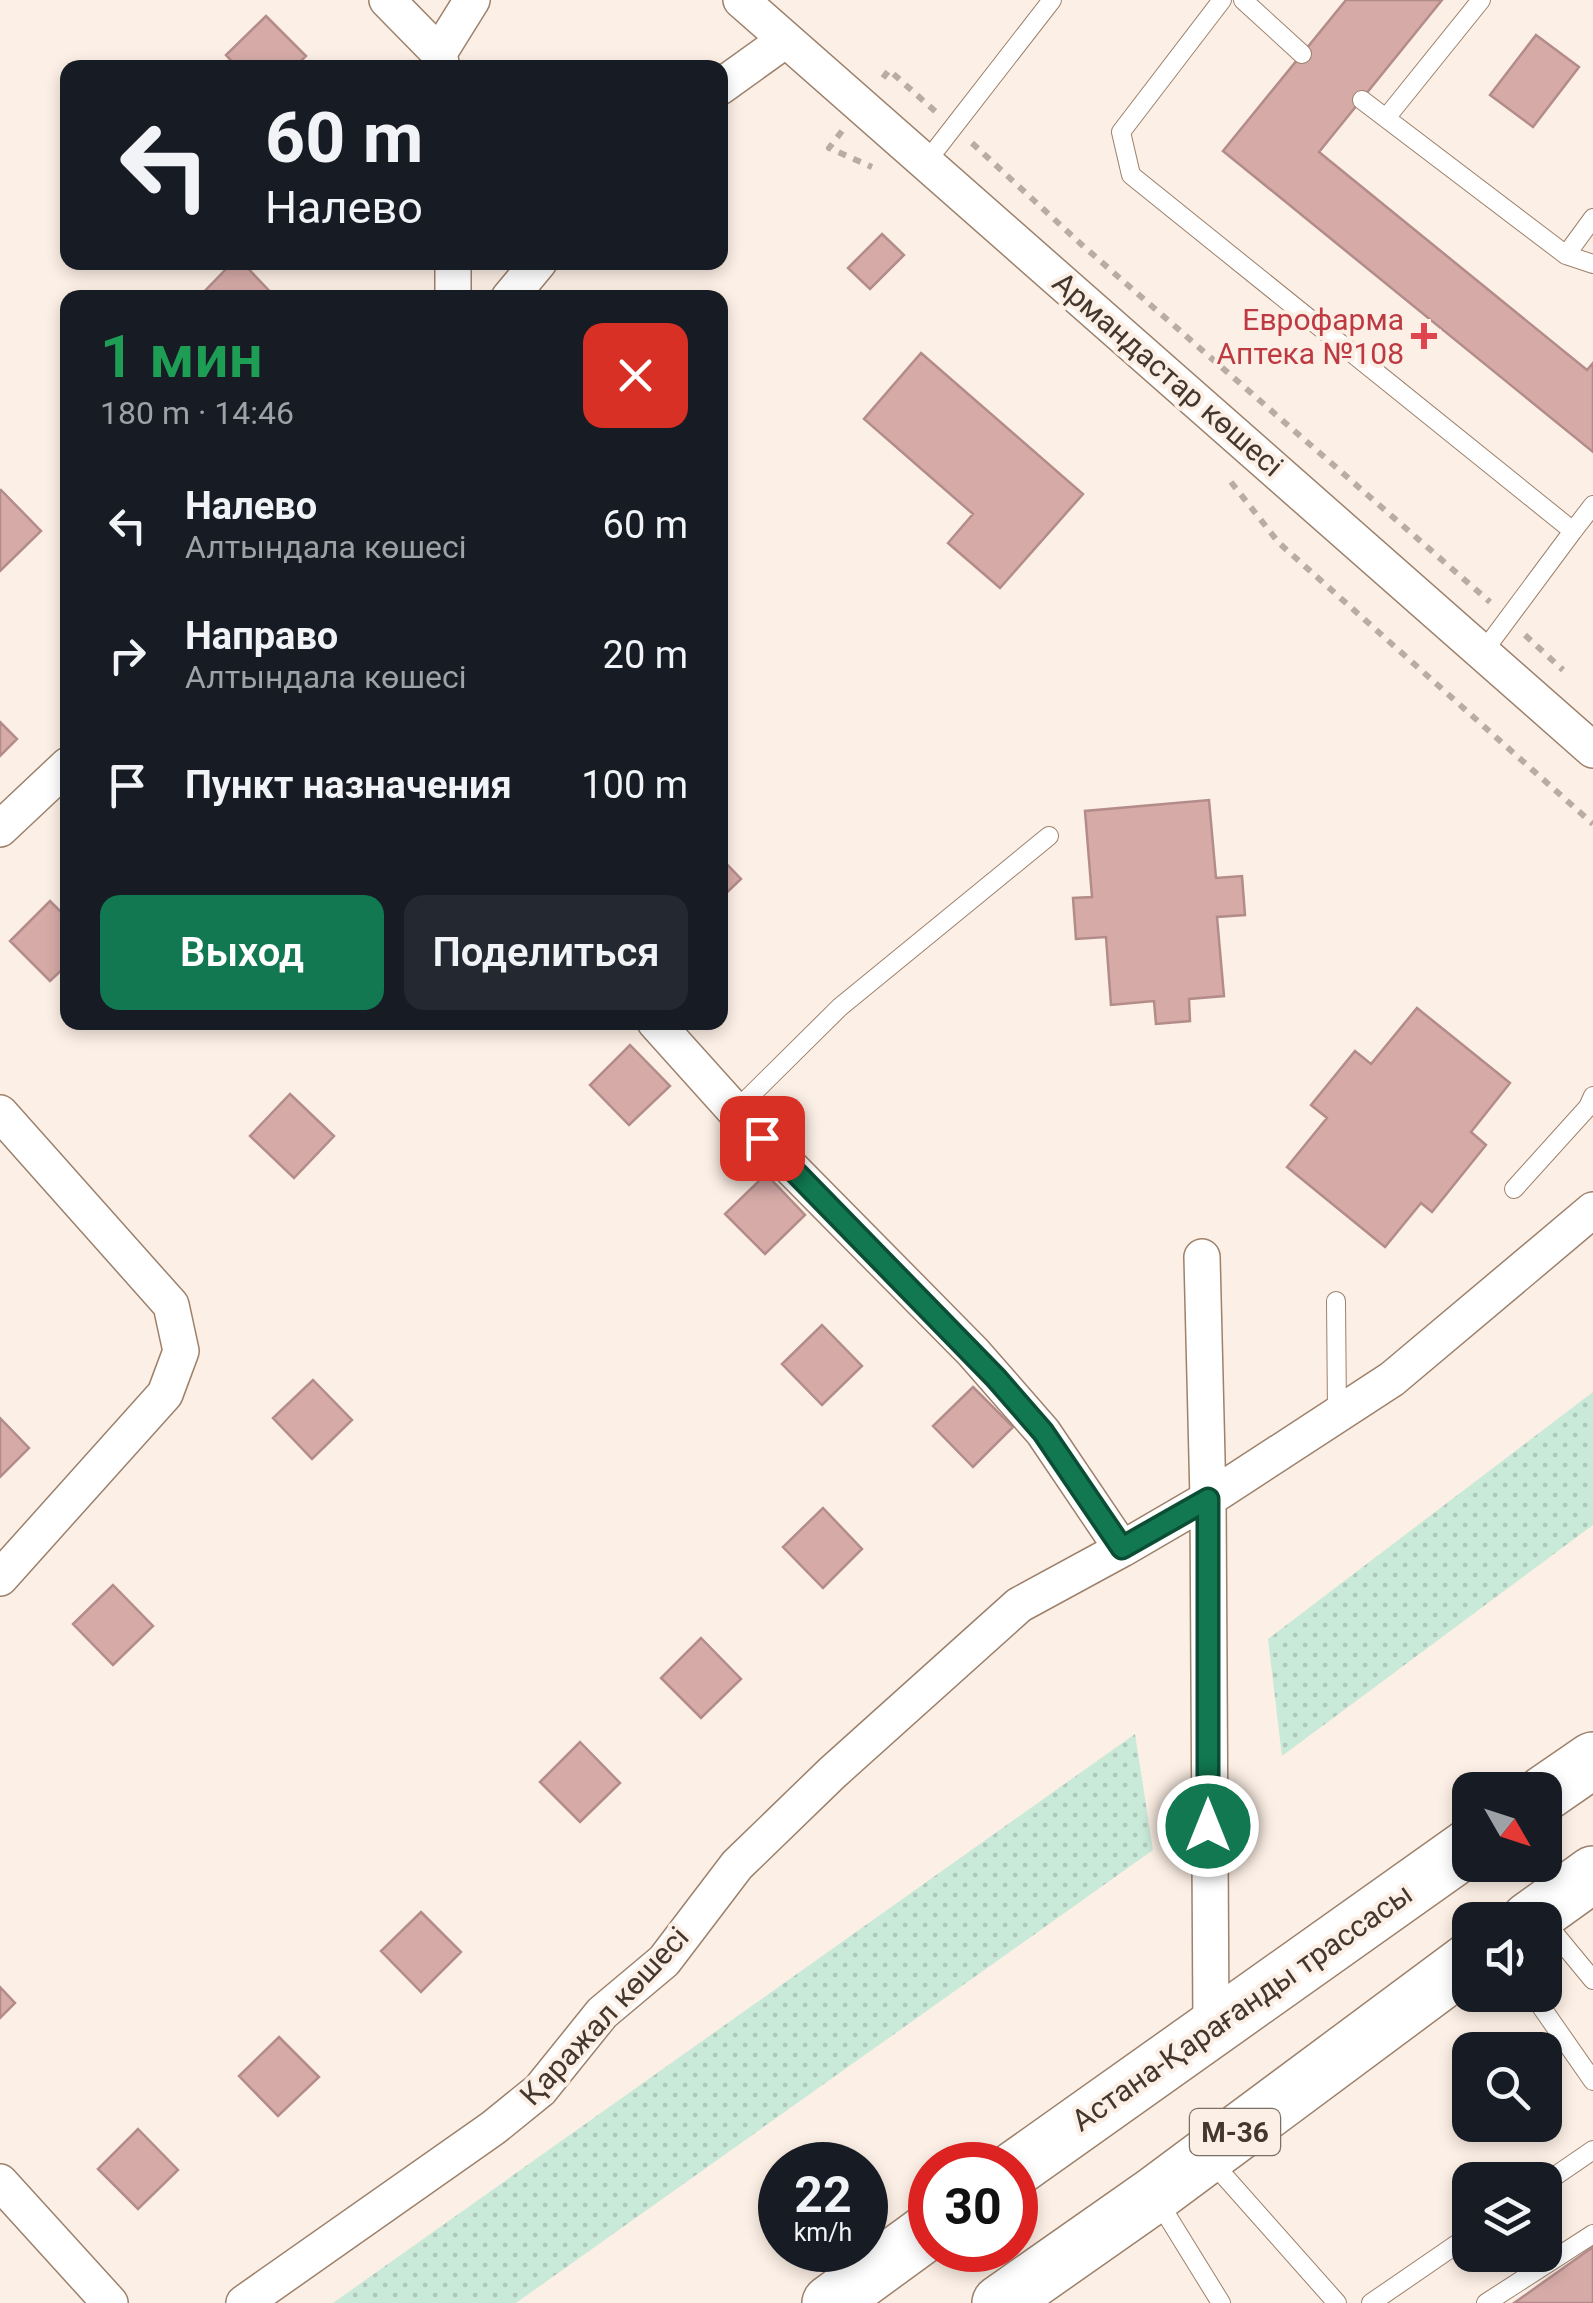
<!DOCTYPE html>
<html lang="ru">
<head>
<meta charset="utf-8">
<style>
  :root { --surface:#171b24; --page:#242831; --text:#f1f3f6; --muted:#9ea1a6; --accent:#117851 }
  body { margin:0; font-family:Roboto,sans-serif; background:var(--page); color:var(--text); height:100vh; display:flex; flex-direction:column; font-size:38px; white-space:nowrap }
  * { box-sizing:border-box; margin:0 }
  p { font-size:32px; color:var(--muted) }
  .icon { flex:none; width:55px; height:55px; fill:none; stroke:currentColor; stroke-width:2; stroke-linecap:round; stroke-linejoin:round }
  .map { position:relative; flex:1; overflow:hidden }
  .sheet { position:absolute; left:60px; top:290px; width:668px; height:740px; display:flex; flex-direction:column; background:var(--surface); border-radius:20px; box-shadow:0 5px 15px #0003 }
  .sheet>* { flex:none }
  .hud { position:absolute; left:60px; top:60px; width:668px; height:210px; border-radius:20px; box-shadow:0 5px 15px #0003; background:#171b24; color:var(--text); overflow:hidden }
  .needle { width:65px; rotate:129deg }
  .controls { position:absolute; left:1452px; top:1772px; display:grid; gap:20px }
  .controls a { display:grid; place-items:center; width:110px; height:110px; border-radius:20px; background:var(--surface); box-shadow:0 5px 15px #0003; font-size:50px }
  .speed { position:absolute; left:758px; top:2142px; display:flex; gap:20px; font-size:50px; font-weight:700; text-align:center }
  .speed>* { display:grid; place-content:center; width:130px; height:130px; border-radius:50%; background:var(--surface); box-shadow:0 5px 15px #0003; line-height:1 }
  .speed small { font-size:25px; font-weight:400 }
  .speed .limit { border:15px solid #d22; background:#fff; color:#111 }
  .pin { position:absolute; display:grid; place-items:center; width:85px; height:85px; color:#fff; margin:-42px; border-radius:20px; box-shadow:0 5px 15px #0006 }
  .me { position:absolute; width:110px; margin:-55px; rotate:0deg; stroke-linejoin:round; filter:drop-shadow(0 0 8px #0008) }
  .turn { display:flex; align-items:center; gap:35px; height:210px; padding:0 40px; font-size:45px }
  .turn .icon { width:130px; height:130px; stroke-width:2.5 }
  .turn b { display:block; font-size:70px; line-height:85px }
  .round { display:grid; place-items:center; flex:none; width:105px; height:105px; border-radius:20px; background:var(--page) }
  .head { display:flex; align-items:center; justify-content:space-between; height:170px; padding:0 40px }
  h1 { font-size:60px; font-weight:600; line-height:75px; color:#1e9e55 }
  .action { display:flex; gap:20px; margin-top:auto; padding:20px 40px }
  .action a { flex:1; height:115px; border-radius:20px; background:var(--accent); color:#fff; font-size:40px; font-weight:600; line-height:115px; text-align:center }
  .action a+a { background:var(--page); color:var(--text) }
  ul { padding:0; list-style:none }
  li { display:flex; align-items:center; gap:30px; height:130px; padding:0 40px }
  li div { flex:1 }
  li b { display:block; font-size:38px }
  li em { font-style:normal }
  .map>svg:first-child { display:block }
  .grass { fill:url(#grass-dots) }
  .building { fill:#d5aaa7; stroke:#b38c8a; stroke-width:2.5 }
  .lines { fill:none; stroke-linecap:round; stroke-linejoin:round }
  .lane-casing { stroke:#9d816b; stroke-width:20 }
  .street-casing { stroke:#9d816b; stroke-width:38 }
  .primary-casing { stroke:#9d816b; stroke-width:58 }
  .path { stroke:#b9ada3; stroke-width:6; stroke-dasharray:8 8; stroke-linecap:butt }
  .lane { stroke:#fff; stroke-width:18 }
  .street { stroke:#fff; stroke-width:35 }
  .primary { stroke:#fff; stroke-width:55 }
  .route-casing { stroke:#0b4e35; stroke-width:25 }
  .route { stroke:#117851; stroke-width:18 }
  .health-dot { fill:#e0444e; stroke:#fcefe5; stroke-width:4 }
  .labels { text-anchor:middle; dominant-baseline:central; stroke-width:8; stroke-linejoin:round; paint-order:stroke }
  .shield { fill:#fcefe5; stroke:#7b6f65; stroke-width:2.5 }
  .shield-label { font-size:28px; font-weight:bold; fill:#44382e }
  .health-label { font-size:30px; fill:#be3a42; stroke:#fcefe5; text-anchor:end }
  .street-label { font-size:30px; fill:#44382e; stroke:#fcefe5 }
</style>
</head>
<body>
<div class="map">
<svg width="1593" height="2303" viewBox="0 0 1593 2303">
  <defs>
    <pattern id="grass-dots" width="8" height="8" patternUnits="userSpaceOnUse" patternTransform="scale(2.5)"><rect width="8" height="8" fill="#c9e9d9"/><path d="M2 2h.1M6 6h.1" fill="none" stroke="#aec9bb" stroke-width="1.8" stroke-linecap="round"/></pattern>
  </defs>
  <rect width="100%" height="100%" fill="#fcefe5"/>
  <path class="grass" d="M 1593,1392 L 1593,1525 L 1282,1756 L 1268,1639 Z
    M 1135,1734 L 1153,1850 L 516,2303 L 333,2303 Z"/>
  <path class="building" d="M 1346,0 L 1442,0 L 1319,152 L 1587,370 L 1593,363 L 1593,452 L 1223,151 Z
    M 266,16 L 306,56 L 294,68 L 238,68 L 226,55 Z
    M 1536,35 L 1579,67 L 1533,127 L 1490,95 Z
    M 882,234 L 904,255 L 870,289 L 848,268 Z
    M 233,262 L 242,262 L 276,298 L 198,298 Z
    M 921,353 L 1083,494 L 1000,588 L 948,543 L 973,514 L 864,419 Z
    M 1,490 L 41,531 L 0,571 L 0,491 Z
    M 0,722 L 17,739 L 0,756 Z
    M 1209,800 L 1216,878 L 1242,876 L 1245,915 L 1217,917 L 1224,996 L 1189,999 L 1190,1021 L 1156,1024 L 1154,1001 L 1111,1005 L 1106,937 L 1076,939 L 1073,898 L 1092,897 L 1085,811 Z
    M 720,857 L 741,879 L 720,899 Z
    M 50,901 L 68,919 L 68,964 L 50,981 L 10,941 Z
    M 1417,1008 L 1510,1083 L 1471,1132 L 1486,1145 L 1432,1212 L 1421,1203 L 1385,1247 L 1287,1167 L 1327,1118 L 1311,1105 L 1355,1051 L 1371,1064 Z
    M 630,1045 L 670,1086 L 629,1125 L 590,1085 Z
    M 290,1094 L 334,1136 L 294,1178 L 250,1136 Z
    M 766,1174 L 805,1215 L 765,1254 L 725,1214 Z
    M 822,1325 L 862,1366 L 822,1405 L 782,1364 Z
    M 313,1380 L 352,1420 L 312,1459 L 273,1418 Z
    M 973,1387 L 1013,1427 L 973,1467 L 933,1426 Z
    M 0,1418 L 29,1448 L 0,1477 Z
    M 823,1508 L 862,1549 L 823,1588 L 783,1547 Z
    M 113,1585 L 153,1626 L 113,1665 L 73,1624 Z
    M 701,1638 L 741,1679 L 701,1718 L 661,1678 Z
    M 580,1742 L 620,1783 L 580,1822 L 540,1782 Z
    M 421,1912 L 461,1952 L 421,1992 L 381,1951 Z
    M 0,1987 L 15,2003 L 0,2018 Z
    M 279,2037 L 319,2077 L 278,2116 L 239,2076 Z
    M 138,2129 L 178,2170 L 138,2209 L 98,2169 Z
    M 1593,2247 L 1593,2303 L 1514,2303 Z"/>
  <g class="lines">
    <defs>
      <path id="lane" d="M 1222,0 L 1121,132 L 1131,175 L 1573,531 L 1593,505
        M 1243,0 L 1302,54
        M 1362,100 L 1566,255 L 1593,218
        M 1386,118 L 1481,0
        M 927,161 L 1052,0
        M 1566,255 L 1593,264
        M 1483,652 L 1573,531
        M 735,1111 L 840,1007 L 1049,836
        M 1514,1189 L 1588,1107 L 1593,1096
        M 1336,1301 L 1337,1414
        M 1545,1922 L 1593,1980
        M 1533,1995 L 1593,2081
        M 1211,2161 L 1337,2303
        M 1545,2183 L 1593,2150
        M 1158,2201 L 1221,2303
        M 1371,2303 L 1470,2235
        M 1486,2303 L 1593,2234"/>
      <path id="street" d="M 387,0 L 439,53 L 442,68
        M 741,0 L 1593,750
        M 439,53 L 472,0
        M 720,87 L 784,41
        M 453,262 L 453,298
        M 509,298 L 539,262
        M 0,829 L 68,765
        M 655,1022 L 735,1111 L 973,1352 L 1043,1432 L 1122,1549 L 1208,1499 L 1211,2027
        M 0,1113 L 171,1305 L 181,1351 L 165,1394 L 0,1578
        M 1202,1257 L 1208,1499
        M 1208,1499 L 1392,1379 L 1593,1210
        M 0,2182 L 110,2303
        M 244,2303 L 493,2128 L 540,2090 L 602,2013 L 664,1961 L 737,1865 L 832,1773 L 1019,1605 L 1122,1549"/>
      <path id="primary" d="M 1545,1793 L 1593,1760
        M 1529,1920 L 1593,1874
        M 1015,2169 L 1470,1846
        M 830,2303 L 930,2230
        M 1000,2303 L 1154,2195 L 1470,1960"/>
    </defs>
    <use href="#lane" class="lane-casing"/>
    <use href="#street" class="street-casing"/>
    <use href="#primary" class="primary-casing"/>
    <path class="path" d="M 883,78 L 889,70 L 936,112
      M 842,131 L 829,148 L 872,167
      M 972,143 L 1082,245 L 1490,602
      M 1231,482 L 1279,543 L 1593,824
      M 1525,635 L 1563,670"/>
    <use href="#lane" class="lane"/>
    <use href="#street" class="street"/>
    <use href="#primary" class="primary"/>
  </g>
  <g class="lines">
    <defs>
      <path id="route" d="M 762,1138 L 996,1378 L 1043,1432 L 1122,1548 L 1208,1499 L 1208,1826"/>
    </defs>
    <use href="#route" class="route-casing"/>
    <use href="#route" class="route"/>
  </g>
  <path class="health-dot" d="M1419 321h10v10h10v10h-10v10h-10v-10h-10v-10h10z"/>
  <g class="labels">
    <rect class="shield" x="1190" y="2109" width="90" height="46" rx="8"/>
    <g class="shield-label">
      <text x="1235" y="2132">M-36</text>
    </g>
    <g class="health-label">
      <text x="1404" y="319">Еврофарма<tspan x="1404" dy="34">Аптека №108</tspan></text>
    </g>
    <g class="street-label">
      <text transform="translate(1168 374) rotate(41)">Армандастар көшесі</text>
      <text transform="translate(1242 2007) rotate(-35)">Астана-Қарағанды трассасы</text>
      <text transform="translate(604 2016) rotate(-47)">Қаражал көшесі</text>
    </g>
  </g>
</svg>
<div class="controls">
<a><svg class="needle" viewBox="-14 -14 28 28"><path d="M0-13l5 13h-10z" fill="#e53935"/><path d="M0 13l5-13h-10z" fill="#9ea1a6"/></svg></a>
<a><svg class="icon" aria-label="sound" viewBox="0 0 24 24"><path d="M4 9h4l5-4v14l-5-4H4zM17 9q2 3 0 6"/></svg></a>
<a><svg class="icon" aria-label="search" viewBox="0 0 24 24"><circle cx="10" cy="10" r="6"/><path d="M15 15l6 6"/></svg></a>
<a><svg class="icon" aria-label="layers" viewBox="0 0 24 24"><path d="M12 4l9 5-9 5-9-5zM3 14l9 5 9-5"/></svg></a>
</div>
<div class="speed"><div>22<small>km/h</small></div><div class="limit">30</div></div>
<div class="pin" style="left:762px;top:1138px;background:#d93025"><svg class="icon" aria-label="arrive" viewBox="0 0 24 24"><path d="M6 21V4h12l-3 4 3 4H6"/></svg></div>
<svg class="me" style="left:1208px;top:1826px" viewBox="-20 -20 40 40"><circle r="17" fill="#117851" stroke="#fff" stroke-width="3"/><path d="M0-11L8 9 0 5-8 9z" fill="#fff"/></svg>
<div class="hud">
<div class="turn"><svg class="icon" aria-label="left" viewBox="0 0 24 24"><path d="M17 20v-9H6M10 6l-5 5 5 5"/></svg><div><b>60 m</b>Налево</div></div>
</div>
<section class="sheet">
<div class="head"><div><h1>1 мин</h1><p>180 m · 14:46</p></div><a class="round" style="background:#d93025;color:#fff"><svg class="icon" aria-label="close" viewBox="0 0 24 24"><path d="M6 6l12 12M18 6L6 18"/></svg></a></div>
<ul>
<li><svg class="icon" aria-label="left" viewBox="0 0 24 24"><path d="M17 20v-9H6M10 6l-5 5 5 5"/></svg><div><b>Налево</b><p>Алтындала көшесі</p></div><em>60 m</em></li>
<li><svg class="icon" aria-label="right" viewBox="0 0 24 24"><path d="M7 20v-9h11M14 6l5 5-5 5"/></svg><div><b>Направо</b><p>Алтындала көшесі</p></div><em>20 m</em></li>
<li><svg class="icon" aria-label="arrive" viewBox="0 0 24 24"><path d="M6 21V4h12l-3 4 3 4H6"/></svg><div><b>Пункт назначения</b></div><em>100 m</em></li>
</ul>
<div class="action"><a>Выход</a><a>Поделиться</a></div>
</section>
</div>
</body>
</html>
